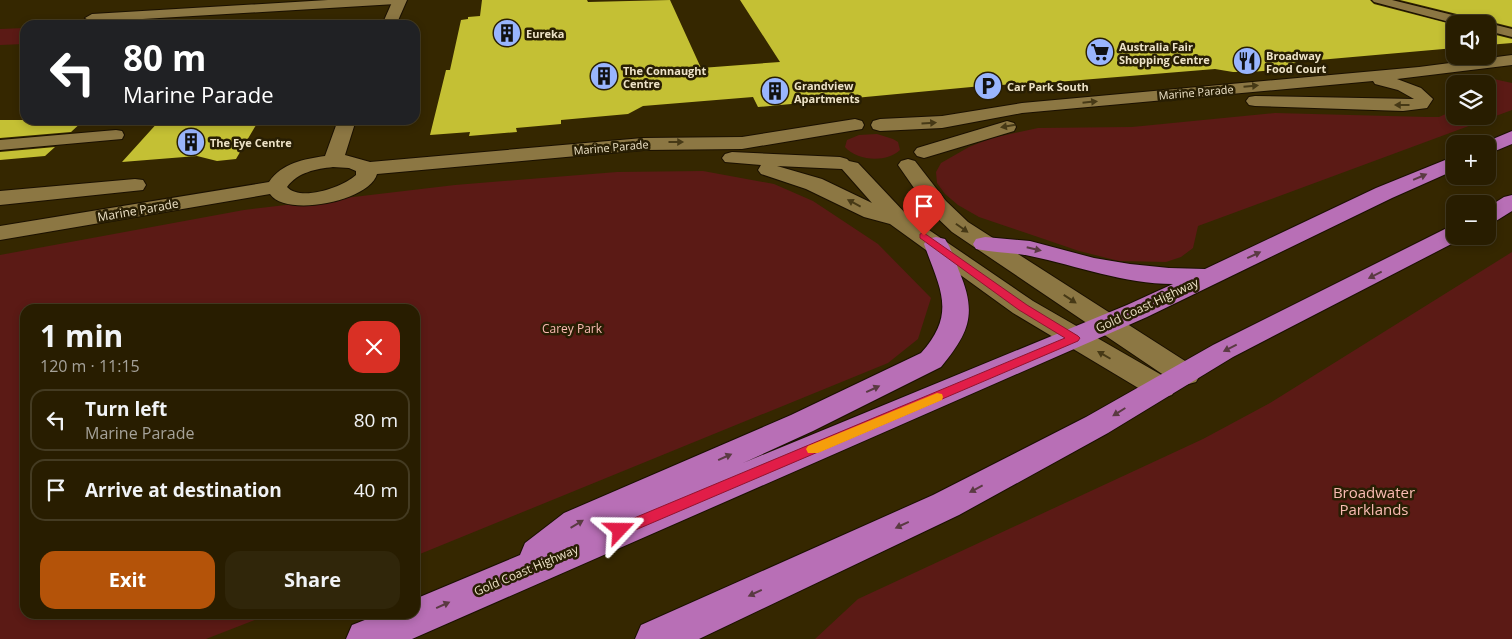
<!DOCTYPE html>
<html lang="en">
<head>
<meta charset="utf-8">
<style>
  :root { --surface:#281d00; --page:#30260a; --text:#f1f3f6; --muted:#a5a299; --line:#443b22; --accent:#b45309 }
  body { margin:0; font-family:"Open Sans",sans-serif; background:var(--page); color:var(--text); height:100vh; display:flex; flex-direction:column; font-size:19px; white-space:nowrap }
  * { box-sizing:border-box; margin:0 }
  p { font-size:16px; color:var(--muted) }
  .icon { flex:none; width:28px; height:28px; fill:none; stroke:currentColor; stroke-width:2; stroke-linecap:round; stroke-linejoin:round }
  .map { position:relative; flex:1; overflow:hidden }
  .drawer { position:absolute; left:20px; top:304px; width:400px; height:315px; display:flex; flex-direction:column; background:var(--surface); border-radius:15px; box-shadow:0 2px 8px #0003,0 0 0 1px var(--line) }
  .drawer>* { flex:none }
  .banner { position:absolute; left:20px; top:20px; width:400px; height:105px; border-radius:15px; box-shadow:0 2px 8px #0003,0 0 0 1px var(--line); background:#202124; color:#fff; overflow:hidden }
  .tools { position:absolute; left:1446px; top:15px; display:grid; gap:10px }
  .tools a { display:grid; place-items:center; width:50px; height:50px; border-radius:10px; background:var(--surface); box-shadow:0 2px 8px #0003,0 0 0 1px var(--line); font-size:25px }
  .pin { position:absolute; display:grid; place-items:center; width:42px; height:42px; color:#fff; margin:-51px -21px; border-radius:50% 50% 50% 0; rotate:-45deg; box-shadow:0 0 5px #0007 }
  .pin .icon { rotate:45deg }
  .me { position:absolute; width:55px; margin:-28px; rotate:67deg; stroke-linejoin:round; filter:drop-shadow(0 0 4px #0008) }
  .turn { display:flex; align-items:center; gap:18px; height:105px; padding:0 20px; font-size:22px }
  .turn .icon { width:65px; height:65px; stroke-width:2.5 }
  .turn b { display:block; font-size:35px; line-height:42px }
  .round { display:grid; place-items:center; flex:none; width:52px; height:52px; border-radius:15px; background:var(--page) }
  .summary { display:flex; align-items:center; justify-content:space-between; height:85px; padding:0 20px }
  h1 { font-size:30px; font-weight:700; line-height:38px }
  .button { display:flex; gap:10px; margin-top:auto; padding:10px 20px }
  .button a { flex:1; height:58px; border-radius:15px; background:var(--accent); color:#fff; font-size:20px; font-weight:700; line-height:58px; text-align:center }
  .button a+a { background:var(--page); color:var(--text) }
  ul { padding:0; list-style:none }
  li { display:flex; align-items:center; gap:15px; height:62px; margin:0 10px 8px; padding:0 10px; border:2px solid var(--line); border-radius:15px }
  li div { flex:1 }
  li b { display:block; font-size:19px }
  li em { font-style:normal }
  .map>svg:first-child { display:block }
  .green { fill:#5b1a15 }
  .building { fill:#c4c034 }
  .lines { fill:none; stroke-linecap:round; stroke-linejoin:round }
  .lane-casing { stroke:#1a1000; stroke-width:2 }
  .street-casing { stroke:#1a1000; stroke-width:2 }
  .secondary-casing { stroke:#1a1000; stroke-width:2 }
  .highway-casing { stroke:#1a1000; stroke-width:2 }
  .lane { fill:#8c7743; fill-rule:evenodd }
  .street { fill:#8c7743; fill-rule:evenodd }
  .secondary { fill:#8c7743; fill-rule:evenodd }
  .highway { fill:#b86fb6; fill-rule:evenodd }
  .oneway { fill:#463916 }
  .oneway2 { fill:#5a3a42 }
  .route { fill:#e11d48; stroke:#92132f }
  .slow { fill:#f59e0b }
  .labels { text-anchor:middle; dominant-baseline:central; stroke-width:5; stroke-linejoin:round; paint-order:stroke }
  .far-poi-label { font-size:11px; font-weight:bold; fill:#ede2c7; stroke:#281e03; text-anchor:start }
  .far-street-label { font-size:11px; fill:#ede2c7; stroke:#281e03 }
  .street-label { font-size:12px; fill:#ede2c7; stroke:#281e03 }
  .park-label { font-size:12px; fill:#fabcb3; stroke:#281e03 }
  .near-park-label { font-size:15px; fill:#fabcb3; stroke:#281e03 }
</style>
</head>
<body>
<div class="map">
<svg width="1512" height="639" viewBox="0 0 1512 639">
  <rect width="100%" height="100%" fill="#352700"/>
  <path class="green" d="M 25,28 L 25,44 L 0,45 L 0,29 Z
    M 1489,78 L 1512,83 L 1512,110 L 1198,226 L 1193,248 L 1181,257 L 1166,262 L 1119,261 L 1079,251 L 979,217 L 958,205 L 945,194 L 937,183 L 936,172 L 941,163 L 969,147 L 992,138 L 1038,128 L 1132,127 L 1275,113 L 1427,117 L 1439,117 L 1455,110 L 1455,116 L 1488,116 L 1488,84 L 1460,84 Z
    M 877,134 L 893,139 L 898,142 L 900,150 C 887,163 857,161 845,147 L 847,140 L 859,135 Z
    M 703,171 L 774,184 L 813,201 L 878,244 L 931,298 L 918,339 L 888,363 L 415,556 L 415,309 L 25,309 L 25,614 L 270,614 L 206,639 L 0,639 L 0,255 L 244,210 L 455,185 L 617,172 Z
    M 1512,252 L 1512,639 L 815,639 L 858,599 L 1203,439 L 1270,403 Z"/>
  <path class="building" d="M 482,0 L 587,0 L 588,2 L 670,0 L 701,68 L 780,62 L 740,0 L 1370,0 L 1374,4 L 1455,25 L 1455,48 L 1296,62 L 1286,69 L 1251,72 L 1233,72 L 1215,69 L 1020,85 L 1018,84 L 982,86 L 758,107 L 753,97 L 643,106 L 628,114 L 561,120 L 561,124 L 516,128 L 517,132 L 469,136 L 470,132 L 430,135 L 446,70 L 450,70 L 461,20 L 468,19 L 468,17 L 480,16 Z
    M 1400,0 L 1512,0 L 1512,27 L 1488,21 L 1481,24 L 1477,19 Z
    M 1488,33 L 1512,39 L 1512,43 L 1488,45 Z
    M 0,120 L 84,120 L 71,132 L 0,138 Z
    M 160,120 L 259,120 L 236,159 L 217,161 L 197,156 L 122,162 Z
    M 55,147 L 45,156 L 0,160 L 0,152 Z"/>
  <g class="lines">
    <defs>
      <path id="lane" d="M 1372,0 L 1392,0 L 1477,21 L 1479,24 L 1457,24 L 1374,2 Z
        M 1488,23 L 1512,29 L 1512,37 L 1488,31 L 1486,24 Z
        M 116,130 L 122,131 L 124,135 L 122,139 L 0,150 L 0,140 Z"/>
      <path id="street" d="M 328,0 L 403,0 L 396,4 L 92,22 L 85,18 L 92,14 Z
        M 135,179 L 143,180 L 146,185 L 143,190 L 0,205 L 0,191 Z"/>
      <path id="secondary" d="M 393,0 L 407,0 L 396,25 L 382,25 Z
        M 1512,55 L 1512,65 L 1397,79 L 1421,88 L 1433,99 L 1427,108 L 1403,111 L 1255,106 L 1249,105 L 1246,101 L 1249,97 L 1255,96 L 1414,99 L 1398,90 L 1375,84 L 1373,81 L 1022,113 L 942,128 L 880,131 L 873,129 L 871,125 L 873,121 L 880,119 L 942,116 L 1022,103 L 1419,67 Z
        M 855,119 L 862,121 L 864,125 L 862,129 L 742,149 L 643,150 L 377,174 C 370,201 286,218 270,194 L 0,240 L 0,226 L 269,182 C 282,163 304,159 325,156 L 338,120 L 356,120 L 345,155 L 370,162 L 643,138 L 742,137 ZM 333,167 L 349,168 L 356,171 L 356,175 C 343,187 301,202 287,187 C 298,172 316,169 333,167 Z
        M 1007,121 L 1014,123 L 1016,127 L 1014,131 L 924,158 L 917,156 L 914,152 L 917,148 Z
        M 732,152 L 840,157 L 847,159 L 849,161 L 858,163 L 907,215 L 1033,301 L 1172,381 L 1176,388 L 1172,395 L 1161,398 L 1150,395 L 1013,313 L 890,224 L 864,217 L 806,189 L 761,174 L 758,170 L 761,165 L 725,162 L 722,158 L 725,154 ZM 777,166 L 842,169 L 872,203 L 822,179 Z
        M 908,159 L 915,161 L 946,201 L 968,222 L 1196,368 L 1200,375 L 1196,382 L 1185,385 L 1174,382 L 952,232 L 930,211 L 898,165 L 901,161 Z"/>
      <path id="highway" d="M 1512,131 L 1512,144 L 1488,154 L 1488,144 L 1481,144 Z
        M 1455,156 L 1455,170 L 1392,198 L 1147,317 L 412,639 L 346,639 L 352,625 L 380,614 L 415,614 L 415,599 L 520,555 L 525,543 L 564,513 L 791,415 L 921,353 C 957,313 940,289 924,244 L 927,239 L 936,237 L 945,239 C 951,248 955,260 959,271 C 977,313 970,332 941,367 L 813,431 L 743,463 L 1127,305 L 1173,284 C 1124,284 1078,266 1030,256 C 1012,252 994,253 976,249 L 973,244 L 976,239 L 985,237 L 1030,241 L 1094,258 L 1130,264 L 1169,268 L 1205,269 L 1376,188 Z
        M 1512,195 L 1512,211 L 1496,221 L 1488,223 L 1488,207 L 1504,197 Z
        M 1455,226 L 1455,236 L 1465,236 L 1463,238 L 1233,357 L 1108,433 L 959,515 L 699,639 L 635,639 L 641,625 L 933,495 L 1086,417 L 1213,345 L 1447,228 Z"/>
    </defs>
    <use href="#lane" class="lane-casing"/>
    <use href="#street" class="street-casing"/>
    <use href="#secondary" class="secondary-casing"/>
    <use href="#highway" class="highway-casing"/>
    <use href="#lane" class="lane"/>
    <use href="#street" class="street"/>
    <use href="#secondary" class="secondary"/>
    <use href="#highway" class="highway"/>
  </g>
  <defs><path id="oneway-solid" d="M-6-.8H1V-3.2L6.5 0L1 3.2V.8H-6Z" transform="scale(1.25)"/></defs>
  <g class="oneway">
    <use href="#oneway-solid" transform="translate(1251 86) rotate(-5)"/>
    <use href="#oneway-solid" transform="translate(1090 102) rotate(-6)"/>
    <use href="#oneway-solid" transform="translate(1402 105) rotate(-180)"/>
    <use href="#oneway-solid" transform="translate(929 123) rotate(-4)"/>
    <use href="#oneway-solid" transform="translate(1008 126) rotate(170)"/>
    <use href="#oneway-solid" transform="translate(676 142)"/>
    <use href="#oneway-solid" transform="translate(854 203) rotate(-152)"/>
    <use href="#oneway-solid" transform="translate(962 228) rotate(35)"/>
    <use href="#oneway-solid" transform="translate(1070 299) rotate(33)"/>
    <use href="#oneway-solid" transform="translate(1104 355) rotate(-150)"/>
  </g>
  <g class="oneway2">
    <use href="#oneway-solid" transform="translate(1420 177) rotate(-23)"/>
    <use href="#oneway-solid" transform="translate(1034 249) rotate(13)"/>
    <use href="#oneway-solid" transform="translate(1254 255) rotate(-25)"/>
    <use href="#oneway-solid" transform="translate(1375 275) rotate(153)"/>
    <use href="#oneway-solid" transform="translate(1230 348) rotate(153)"/>
    <use href="#oneway-solid" transform="translate(873 389) rotate(-25)"/>
    <use href="#oneway-solid" transform="translate(1119 412) rotate(148)"/>
    <use href="#oneway-solid" transform="translate(725 457) rotate(-24)"/>
    <use href="#oneway-solid" transform="translate(976 489) rotate(152)"/>
    <use href="#oneway-solid" transform="translate(577 524) rotate(-31)"/>
    <use href="#oneway-solid" transform="translate(902 525) rotate(155)"/>
    <use href="#oneway-solid" transform="translate(755 593) rotate(155)"/>
    <use href="#oneway-solid" transform="translate(443 605) rotate(-24)"/>
  </g>
  <path class="route" d="M 924,233 L 1027,305 L 1078,336 L 1080,338 L 1078,341 L 626,534 L 620,536 L 615,534 L 613,530 L 615,526 L 1065,338 L 1019,310 L 920,238 L 920,234 Z"/>
  <path class="slow" d="M 937,393 L 942,394 L 943,397 L 942,400 L 818,453 L 808,453 L 806,449 L 808,446 Z"/>
  <defs>
    <symbol id="building-disc" viewBox="-11 -11 22 22"><circle r="9.5" fill="#99b5fd" stroke="#281e03"/><path d="M-4-6H4V6H1V3H-1V6H-4ZM-2.5-4.3h1.7v1.8h-1.7ZM.8-4.3h1.7v1.8H.8ZM-2.5-1h1.7V.8h-1.7ZM.8-1h1.7V.8H.8Z" fill="#111"/></symbol>
    <symbol id="supermarket-disc" viewBox="-11 -11 22 22"><circle r="9.5" fill="#99b5fd" stroke="#281e03"/><path d="M-6-5.5h2.5l.6 2H6L4.5 2H-2.5L-4.4-4H-6ZM-1.5 3.2a1.3 1.3 0 1 0 .1 0ZM3 3.2a1.3 1.3 0 1 0 .1 0Z" fill="#111"/></symbol>
    <symbol id="restaurant-disc" viewBox="-11 -11 22 22"><circle r="9.5" fill="#99b5fd" stroke="#281e03"/><path d="M-5-6h1v4h1v-4h1v4h1v-4h1v5L-1.5 .5V6h-2V.5L-5-1ZM5-6V6H3V1.5H1.5Q1.5-4 5-6Z" fill="#111"/></symbol>
    <symbol id="parking-disc" viewBox="-11 -11 22 22"><circle r="9.5" fill="#99b5fd" stroke="#281e03"/><path d="M-3.5-5.5H1a3.5 3.5 0 0 1 0 7H-1V5.5H-3.5ZM-1-3.4V-.6H.8a1.4 1.4 0 0 0 0-2.8Z" fill="#111"/></symbol>
  </defs>
  <g fill-rule="evenodd">
    <use href="#building-disc" x="491" y="17" width="32" height="32"/>
    <use href="#supermarket-disc" x="1084" y="36" width="32" height="32"/>
    <use href="#restaurant-disc" x="1231" y="45" width="32" height="32"/>
    <use href="#building-disc" x="588" y="60" width="32" height="32"/>
    <use href="#parking-disc" x="972" y="70" width="32" height="32"/>
    <use href="#building-disc" x="759" y="75" width="32" height="32"/>
    <use href="#building-disc" x="175" y="126" width="32" height="32"/>
  </g>
  <g class="labels">
    <g class="far-poi-label">
      <text x="526" y="33">Eureka</text>
      <text x="1119" y="46">Australia Fair<tspan x="1119" dy="13">Shopping Centre</tspan></text>
      <text x="1266" y="55">Broadway<tspan x="1266" dy="13">Food Court</tspan></text>
      <text x="623" y="70">The Connaught<tspan x="623" dy="13">Centre</tspan></text>
      <text x="794" y="85">Grandview<tspan x="794" dy="13">Apartments</tspan></text>
      <text x="1007" y="86">Car Park South</text>
      <text x="210" y="142">The Eye Centre</text>
    </g>
    <g class="far-street-label">
      <text transform="translate(1196 92) rotate(-5)">Marine Parade</text>
      <text transform="translate(611 147) rotate(-5)">Marine Parade</text>
    </g>
    <g class="street-label">
      <text transform="translate(138 210) rotate(-10)">Marine Parade</text>
      <text transform="translate(1147 305) rotate(-25)">Gold Coast Highway</text>
      <text transform="translate(526 570) rotate(-23)">Gold Coast Highway</text>
    </g>
    <g class="park-label">
      <text x="572" y="328">Carey Park</text>
    </g>
    <g class="near-park-label">
      <text x="1374" y="492">Broadwater<tspan x="1374" dy="17">Parklands</tspan></text>
    </g>
  </g>
</svg>
<div class="tools">
<a><svg class="icon" aria-label="sound" viewBox="0 0 24 24"><path d="M4 9h4l5-4v14l-5-4H4zM17 9q2 3 0 6"/></svg></a>
<a><svg class="icon" aria-label="layers" viewBox="0 0 24 24"><path d="M12 4l9 5-9 5-9-5zM3 14l9 5 9-5"/></svg></a>
<a>+</a>
<a>−</a>
</div>
<div class="pin" style="left:924px;top:236px;background:#d93025"><svg class="icon" aria-label="arrive" viewBox="0 0 24 24"><path d="M6 21V4h12l-3 4 3 4H6"/></svg></div>
<svg class="me" style="left:620px;top:530px" viewBox="-20 -20 40 40"><path d="M0-17L14 15 0 8-14 15z" fill="#e11d48" stroke="#fff" stroke-width="4"/></svg>
<div class="banner">
<div class="turn"><svg class="icon" aria-label="left" viewBox="0 0 24 24"><path d="M17 20v-9H6M10 6l-5 5 5 5"/></svg><div><b>80 m</b>Marine Parade</div></div>
</div>
<section class="drawer">
<div class="summary"><div><h1>1 min</h1><p>120 m · 11:15</p></div><a class="round" style="background:#d93025;color:#fff"><svg class="icon" aria-label="close" viewBox="0 0 24 24"><path d="M6 6l12 12M18 6L6 18"/></svg></a></div>
<ul>
<li><svg class="icon" aria-label="left" viewBox="0 0 24 24"><path d="M17 20v-9H6M10 6l-5 5 5 5"/></svg><div><b>Turn left</b><p>Marine Parade</p></div><em>80 m</em></li>
<li><svg class="icon" aria-label="arrive" viewBox="0 0 24 24"><path d="M6 21V4h12l-3 4 3 4H6"/></svg><div><b>Arrive at destination</b></div><em>40 m</em></li>
</ul>
<div class="button"><a>Exit</a><a>Share</a></div>
</section>
</div>
</body>
</html>
